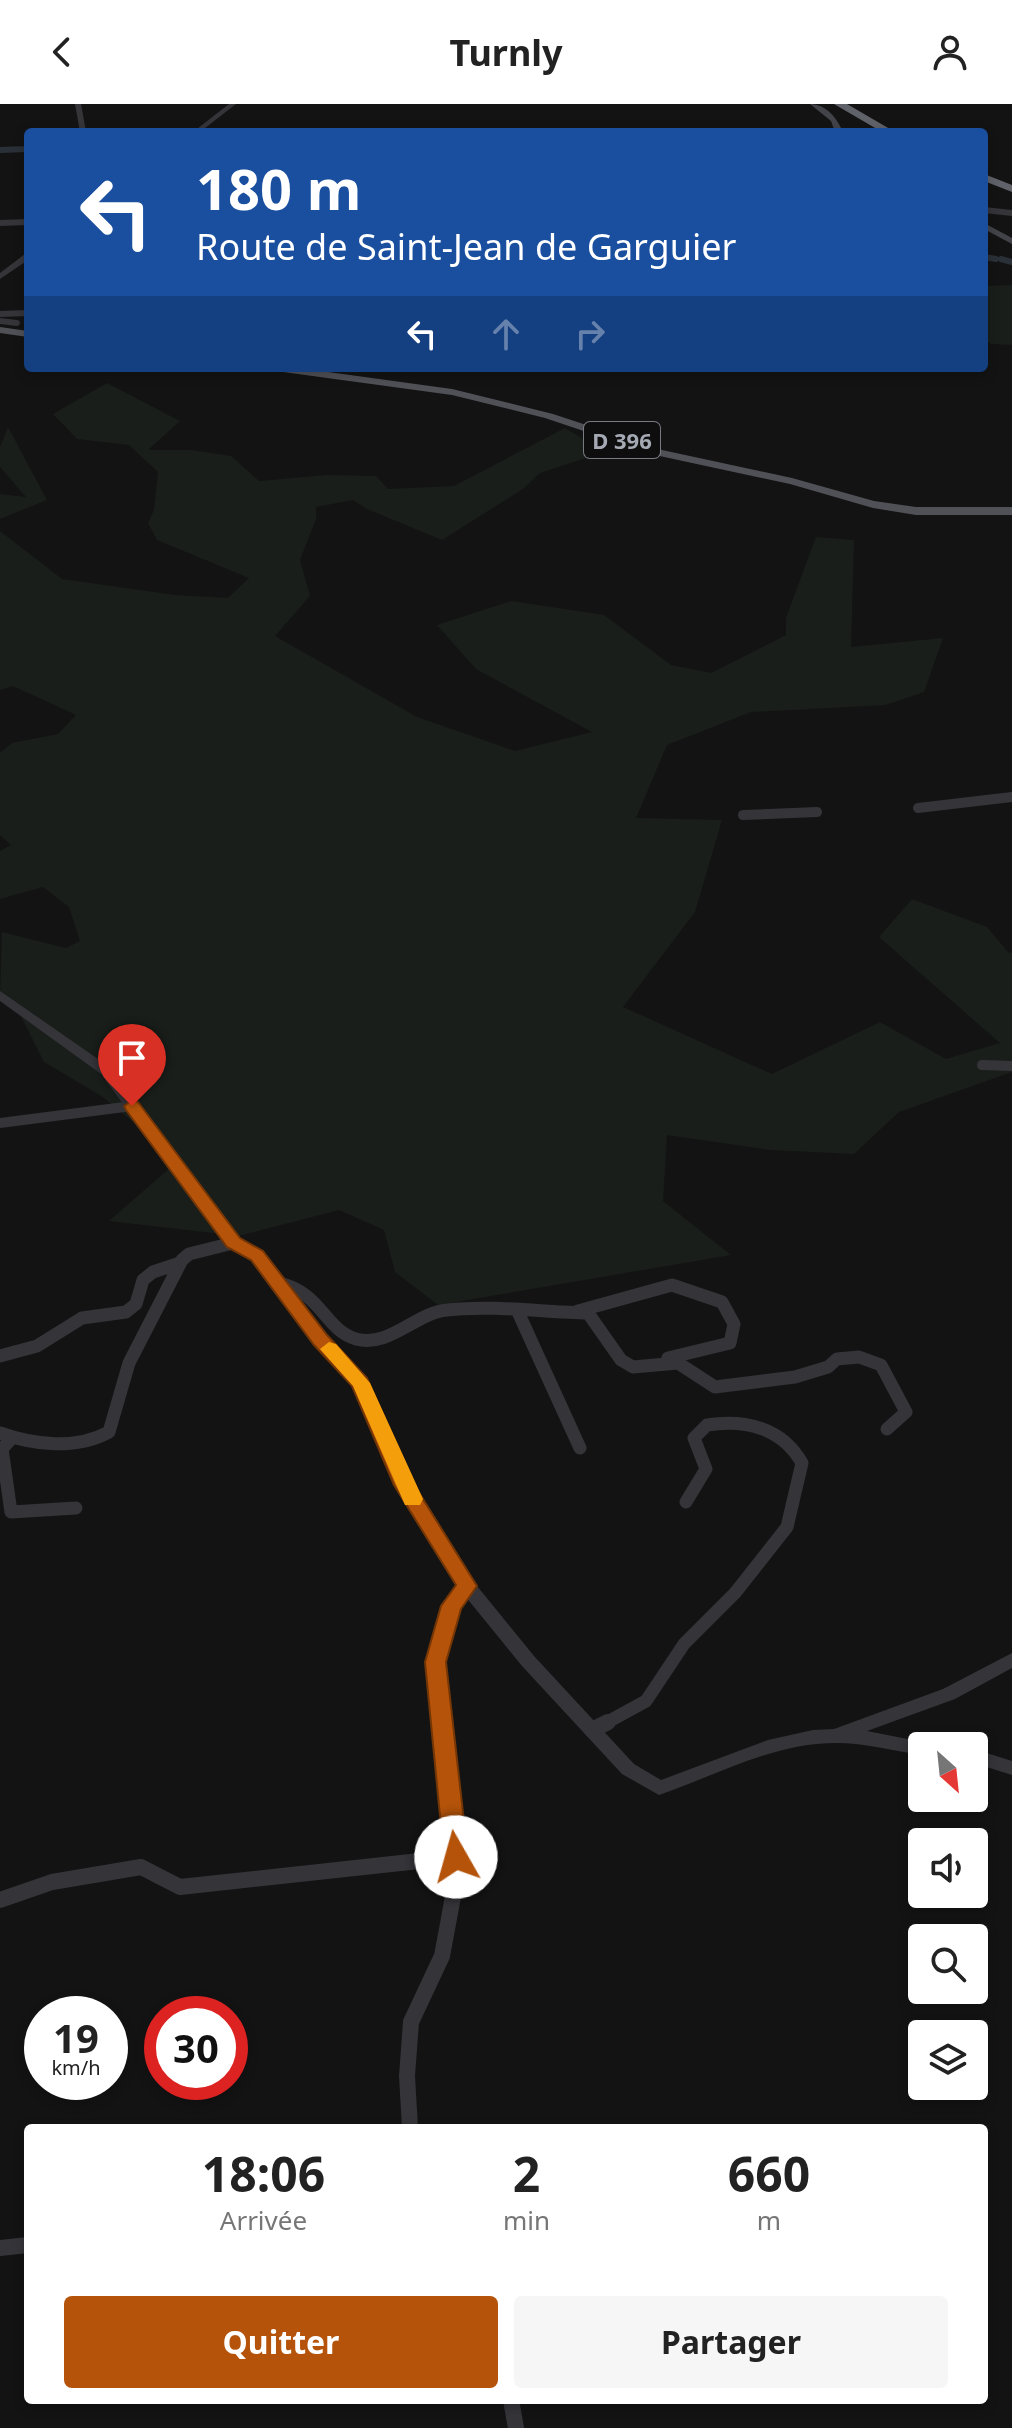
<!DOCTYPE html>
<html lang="fr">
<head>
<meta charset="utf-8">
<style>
  :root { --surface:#fff; --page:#f6f6f6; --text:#222; --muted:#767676; --accent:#b45309 }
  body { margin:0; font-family:"Noto Sans",sans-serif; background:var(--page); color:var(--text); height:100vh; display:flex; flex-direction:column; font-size:30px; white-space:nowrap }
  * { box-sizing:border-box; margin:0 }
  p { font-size:26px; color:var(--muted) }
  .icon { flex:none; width:44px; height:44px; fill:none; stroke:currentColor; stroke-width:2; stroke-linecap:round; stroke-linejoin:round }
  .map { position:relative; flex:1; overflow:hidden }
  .drawer { position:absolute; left:24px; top:2020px; width:964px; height:280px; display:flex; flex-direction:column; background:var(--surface); border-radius:8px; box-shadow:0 4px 12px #0003 }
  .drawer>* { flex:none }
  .banner { position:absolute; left:24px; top:24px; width:964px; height:244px; border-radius:8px; box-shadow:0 4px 12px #0003; background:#1a4fa0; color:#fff; overflow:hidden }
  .needle { width:52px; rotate:153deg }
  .tools { position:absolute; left:908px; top:1628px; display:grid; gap:16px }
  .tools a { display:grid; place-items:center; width:80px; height:80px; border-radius:8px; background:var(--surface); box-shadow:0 4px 12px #0003; font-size:40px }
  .speed { position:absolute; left:24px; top:1892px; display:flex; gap:16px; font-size:40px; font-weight:700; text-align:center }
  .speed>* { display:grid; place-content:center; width:104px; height:104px; border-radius:50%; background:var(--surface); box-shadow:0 4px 12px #0003; line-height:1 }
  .speed small { font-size:20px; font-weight:400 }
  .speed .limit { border:12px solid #d22; background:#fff; color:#111 }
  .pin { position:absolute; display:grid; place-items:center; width:68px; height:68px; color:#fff; margin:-82px -34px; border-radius:50% 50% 50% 0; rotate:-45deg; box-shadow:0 0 8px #0007 }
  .pin .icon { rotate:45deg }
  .me { position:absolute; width:88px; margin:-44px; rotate:353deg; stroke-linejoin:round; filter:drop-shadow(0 0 6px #0008) }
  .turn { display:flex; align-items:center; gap:28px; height:168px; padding:0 40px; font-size:36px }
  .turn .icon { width:104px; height:104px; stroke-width:2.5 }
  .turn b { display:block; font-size:56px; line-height:68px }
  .lanes { display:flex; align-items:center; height:76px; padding:0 40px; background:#0003; justify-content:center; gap:40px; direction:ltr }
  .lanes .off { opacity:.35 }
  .eta { display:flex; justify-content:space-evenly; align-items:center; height:136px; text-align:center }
  .eta b { font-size:48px; font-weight:700; line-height:56px }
  .cta { display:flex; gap:16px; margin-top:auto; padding:16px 40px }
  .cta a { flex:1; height:92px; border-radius:8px; background:var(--accent); color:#fff; font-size:32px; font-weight:700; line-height:92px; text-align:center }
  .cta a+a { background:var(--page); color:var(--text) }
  header { display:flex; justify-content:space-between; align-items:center; height:104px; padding:0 40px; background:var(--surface); font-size:36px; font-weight:700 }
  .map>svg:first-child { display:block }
  .green { fill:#191e1a }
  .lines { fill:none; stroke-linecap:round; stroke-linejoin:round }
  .canal { stroke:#2a3037; stroke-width:6 }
  .minor-far3 { stroke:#343439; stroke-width:6 }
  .minor-far2 { stroke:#343439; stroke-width:10 }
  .minor-far1 { stroke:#343439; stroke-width:13 }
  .minor { stroke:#343439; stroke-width:16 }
  .tertiary { fill:#343439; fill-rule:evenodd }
  .secondary { fill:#424348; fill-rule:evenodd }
  .primary { fill:#505157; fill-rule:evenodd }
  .motorway { fill:#606269; fill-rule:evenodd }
  .route { fill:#b45309; stroke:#753606; stroke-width:2 }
  .slow { fill:#f59e0b }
  .labels { text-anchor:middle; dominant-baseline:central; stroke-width:8; stroke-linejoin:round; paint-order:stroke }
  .shield { fill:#0e0e0f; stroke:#787a82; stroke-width:2 }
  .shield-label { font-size:22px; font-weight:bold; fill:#a5a9b3 }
</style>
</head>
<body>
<header><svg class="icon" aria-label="back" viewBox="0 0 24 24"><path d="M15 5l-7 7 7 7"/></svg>Turnly<svg class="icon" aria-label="person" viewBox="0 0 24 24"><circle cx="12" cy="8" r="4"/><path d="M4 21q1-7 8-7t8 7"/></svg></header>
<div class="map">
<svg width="1012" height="2324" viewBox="0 0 1012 2324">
  <rect width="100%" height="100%" fill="#131314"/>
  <path class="green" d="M 1012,181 L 1012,241 L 991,240 L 984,234 L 984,182 Z
    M 107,279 L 180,317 L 148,346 L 191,346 L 231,352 L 259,377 L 327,371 L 376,372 L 388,385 L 454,382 L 565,324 L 598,344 L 589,353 L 540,369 L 523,385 L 442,436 L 367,405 L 353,396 L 316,403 L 316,415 L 300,456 L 310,492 L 275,532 L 417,613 L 515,647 L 592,628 L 476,565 L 437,521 L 511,497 L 604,511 L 671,561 L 711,569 L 786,531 L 786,514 L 816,433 L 854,436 L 851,543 L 943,534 L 924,588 L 885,601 L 751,608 L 667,641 L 636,714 L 722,716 L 695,808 L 623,903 L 772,970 L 880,918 L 946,955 L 1000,939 L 879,833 L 912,795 L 987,823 L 1008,848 L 1012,849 L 1012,968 L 899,1008 L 854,1050 L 771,1046 L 667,1031 L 663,1097 L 731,1151 L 438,1201 L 395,1168 L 384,1126 L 339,1106 L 239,1132 L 109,1117 L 179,1056 L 103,993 L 44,958 L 21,912 L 0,894 L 2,828 L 66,844 L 80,837 L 69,803 L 43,783 L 0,795 L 0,747 L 11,741 L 0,731 L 0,649 L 12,639 L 58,630 L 76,611 L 13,582 L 0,586 L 0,427 L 62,475 L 175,491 L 228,494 L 249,474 L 157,436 L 148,419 L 154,406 L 158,368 L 129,341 L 77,335 L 53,310 Z
    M 8,323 L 47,396 L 0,415 L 0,390 L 26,393 L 0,363 L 0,343 Z"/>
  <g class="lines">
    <path class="canal" d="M 0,46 L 28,45
      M 984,153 L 996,155
      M 1001,155 L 1012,158"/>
    <path class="minor-far3" d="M 78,0 L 83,28
      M 984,106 L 1012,109
      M 0,119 L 28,118
      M 0,210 L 28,209
      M 0,217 L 17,219"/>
    <path class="minor-far2" d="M 918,704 L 1012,693
      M 743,711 L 817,708
      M 982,961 L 1012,962
      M 0,1019 L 132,1002"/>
    <path class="minor-far1" d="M 279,1179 C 321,1188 325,1226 356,1235 C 390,1244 415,1209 447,1206 C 493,1201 542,1208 588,1209 L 621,1256 L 633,1263 L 678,1259 L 715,1283 L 795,1273 L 828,1263 L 837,1255 L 859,1253 L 881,1261 L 906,1308 L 887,1325
      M 578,1207 L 672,1181 L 722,1198 L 734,1220 L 730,1239 L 668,1254
      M 518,1208 L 580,1344
      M 0,1252 L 37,1242 L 82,1214 L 126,1208 L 136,1200 L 143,1176 L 153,1168 L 180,1159
      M 0,1329 C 34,1341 76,1346 109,1328 L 129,1259 L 182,1156 L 189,1150 L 233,1139
      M 12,1334 L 2,1345 L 11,1408 L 76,1404
      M 441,1620 C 436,1567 432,1526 467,1482
      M 604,1620 L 646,1597 L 684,1540 L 735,1489 L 787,1423 L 802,1359 C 782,1324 746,1315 707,1321 L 694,1334 L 706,1365 L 686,1398"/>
    <path class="minor" d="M 592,1626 L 608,1618
      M 0,1796 L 52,1778 L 141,1763 L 180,1783 L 456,1753
      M 410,2024 L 407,1972 L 411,1918 L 442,1852 L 457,1771 L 441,1618
      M 0,2144 L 28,2141
      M 511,2296 L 516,2324"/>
    <path class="tertiary" d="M 229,0 L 236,0 L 200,28 L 193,28 Z
      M 25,150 L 28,150 L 28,156 L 0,175 L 0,169 Z
      M 0,887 L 111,964 L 238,1136 L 262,1149 L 326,1232 L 366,1275 L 411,1379 L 473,1477 L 534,1552 L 634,1660 L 661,1676 L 768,1636 L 813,1626 L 834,1625 L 943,1585 L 1012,1549 L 1012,1564 L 955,1595 L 867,1627 L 928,1639 L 930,1642 L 922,1642 L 922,1651 C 894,1647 865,1639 836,1639 C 773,1639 717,1671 659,1691 L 622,1670 L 522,1562 L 461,1487 L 396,1381 L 355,1282 L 316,1240 L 252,1155 L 228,1142 L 101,970 L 0,897 Z
      M 974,1645 L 1012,1657 L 1012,1671 L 974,1659 Z"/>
    <path class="secondary" d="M 810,0 C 826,0 837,14 843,28 L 835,28 L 831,17 Z
      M 984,119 L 1012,134 L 1012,140 L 984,125 Z"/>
    <path class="primary" d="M 0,223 L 28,227 L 28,233 L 0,229 Z
      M 271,264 L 299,264 L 452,285 L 553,310 L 662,346 L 792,374 L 874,397 L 916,403 L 1012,403 L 1012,411 L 916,411 L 873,404 L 790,380 L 655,351 L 545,314 L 452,291 L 276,267 Z"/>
    <path class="motorway" d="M 834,0 L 847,0 L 895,28 L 882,28 Z
      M 984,70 L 1012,81 L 1012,88 L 984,77 Z"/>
  </g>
  <path class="route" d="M 132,996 L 138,998 L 240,1134 L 263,1147 L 327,1231 L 367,1274 L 413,1379 L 477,1482 L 461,1505 L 446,1558 L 468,1753 L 464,1760 L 456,1763 L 448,1760 L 444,1753 L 425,1558 L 441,1502 L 456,1481 L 394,1381 L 352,1282 L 314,1241 L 251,1156 L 227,1143 L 126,1006 L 124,1002 Z"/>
  <path class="slow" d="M 329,1238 L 336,1240 L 370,1279 L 423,1395 L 420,1401 L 405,1401 L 353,1282 L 320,1245 Z"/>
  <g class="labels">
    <rect class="shield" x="584" y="318" width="76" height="36" rx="6"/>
    <g class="shield-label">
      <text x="622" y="336">D 396</text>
    </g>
  </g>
</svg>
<div class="tools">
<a><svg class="needle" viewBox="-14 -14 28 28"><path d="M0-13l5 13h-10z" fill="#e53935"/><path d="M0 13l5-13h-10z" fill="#767676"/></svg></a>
<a><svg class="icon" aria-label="sound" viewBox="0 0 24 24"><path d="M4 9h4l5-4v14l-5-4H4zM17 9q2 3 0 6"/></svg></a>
<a><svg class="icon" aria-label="search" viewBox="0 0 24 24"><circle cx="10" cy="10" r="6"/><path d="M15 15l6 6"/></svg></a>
<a><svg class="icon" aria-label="layers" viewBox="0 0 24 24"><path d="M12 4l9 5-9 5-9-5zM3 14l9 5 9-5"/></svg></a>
</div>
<div class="speed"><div>19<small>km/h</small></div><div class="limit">30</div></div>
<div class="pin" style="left:132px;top:1002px;background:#d93025"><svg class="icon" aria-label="arrive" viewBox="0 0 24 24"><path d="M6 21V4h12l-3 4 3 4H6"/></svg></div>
<svg class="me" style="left:456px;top:1753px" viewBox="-20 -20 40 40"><circle r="19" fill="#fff"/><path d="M0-13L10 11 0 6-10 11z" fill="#b45309"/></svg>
<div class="banner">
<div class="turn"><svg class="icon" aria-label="left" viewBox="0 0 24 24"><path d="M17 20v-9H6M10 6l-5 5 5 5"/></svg><div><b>180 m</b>Route de Saint-Jean de Garguier</div></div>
<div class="lanes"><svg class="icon" aria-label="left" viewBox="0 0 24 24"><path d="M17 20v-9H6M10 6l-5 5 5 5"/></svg><svg class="icon off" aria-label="ahead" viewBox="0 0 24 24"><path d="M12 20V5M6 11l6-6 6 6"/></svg><svg class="icon off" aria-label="right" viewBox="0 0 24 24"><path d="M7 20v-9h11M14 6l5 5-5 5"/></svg></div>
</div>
<section class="drawer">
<div class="eta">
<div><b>18:06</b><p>Arrivée</p></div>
<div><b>2</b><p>min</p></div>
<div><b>660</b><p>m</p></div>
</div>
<div class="cta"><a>Quitter</a><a>Partager</a></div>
</section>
</div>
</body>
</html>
